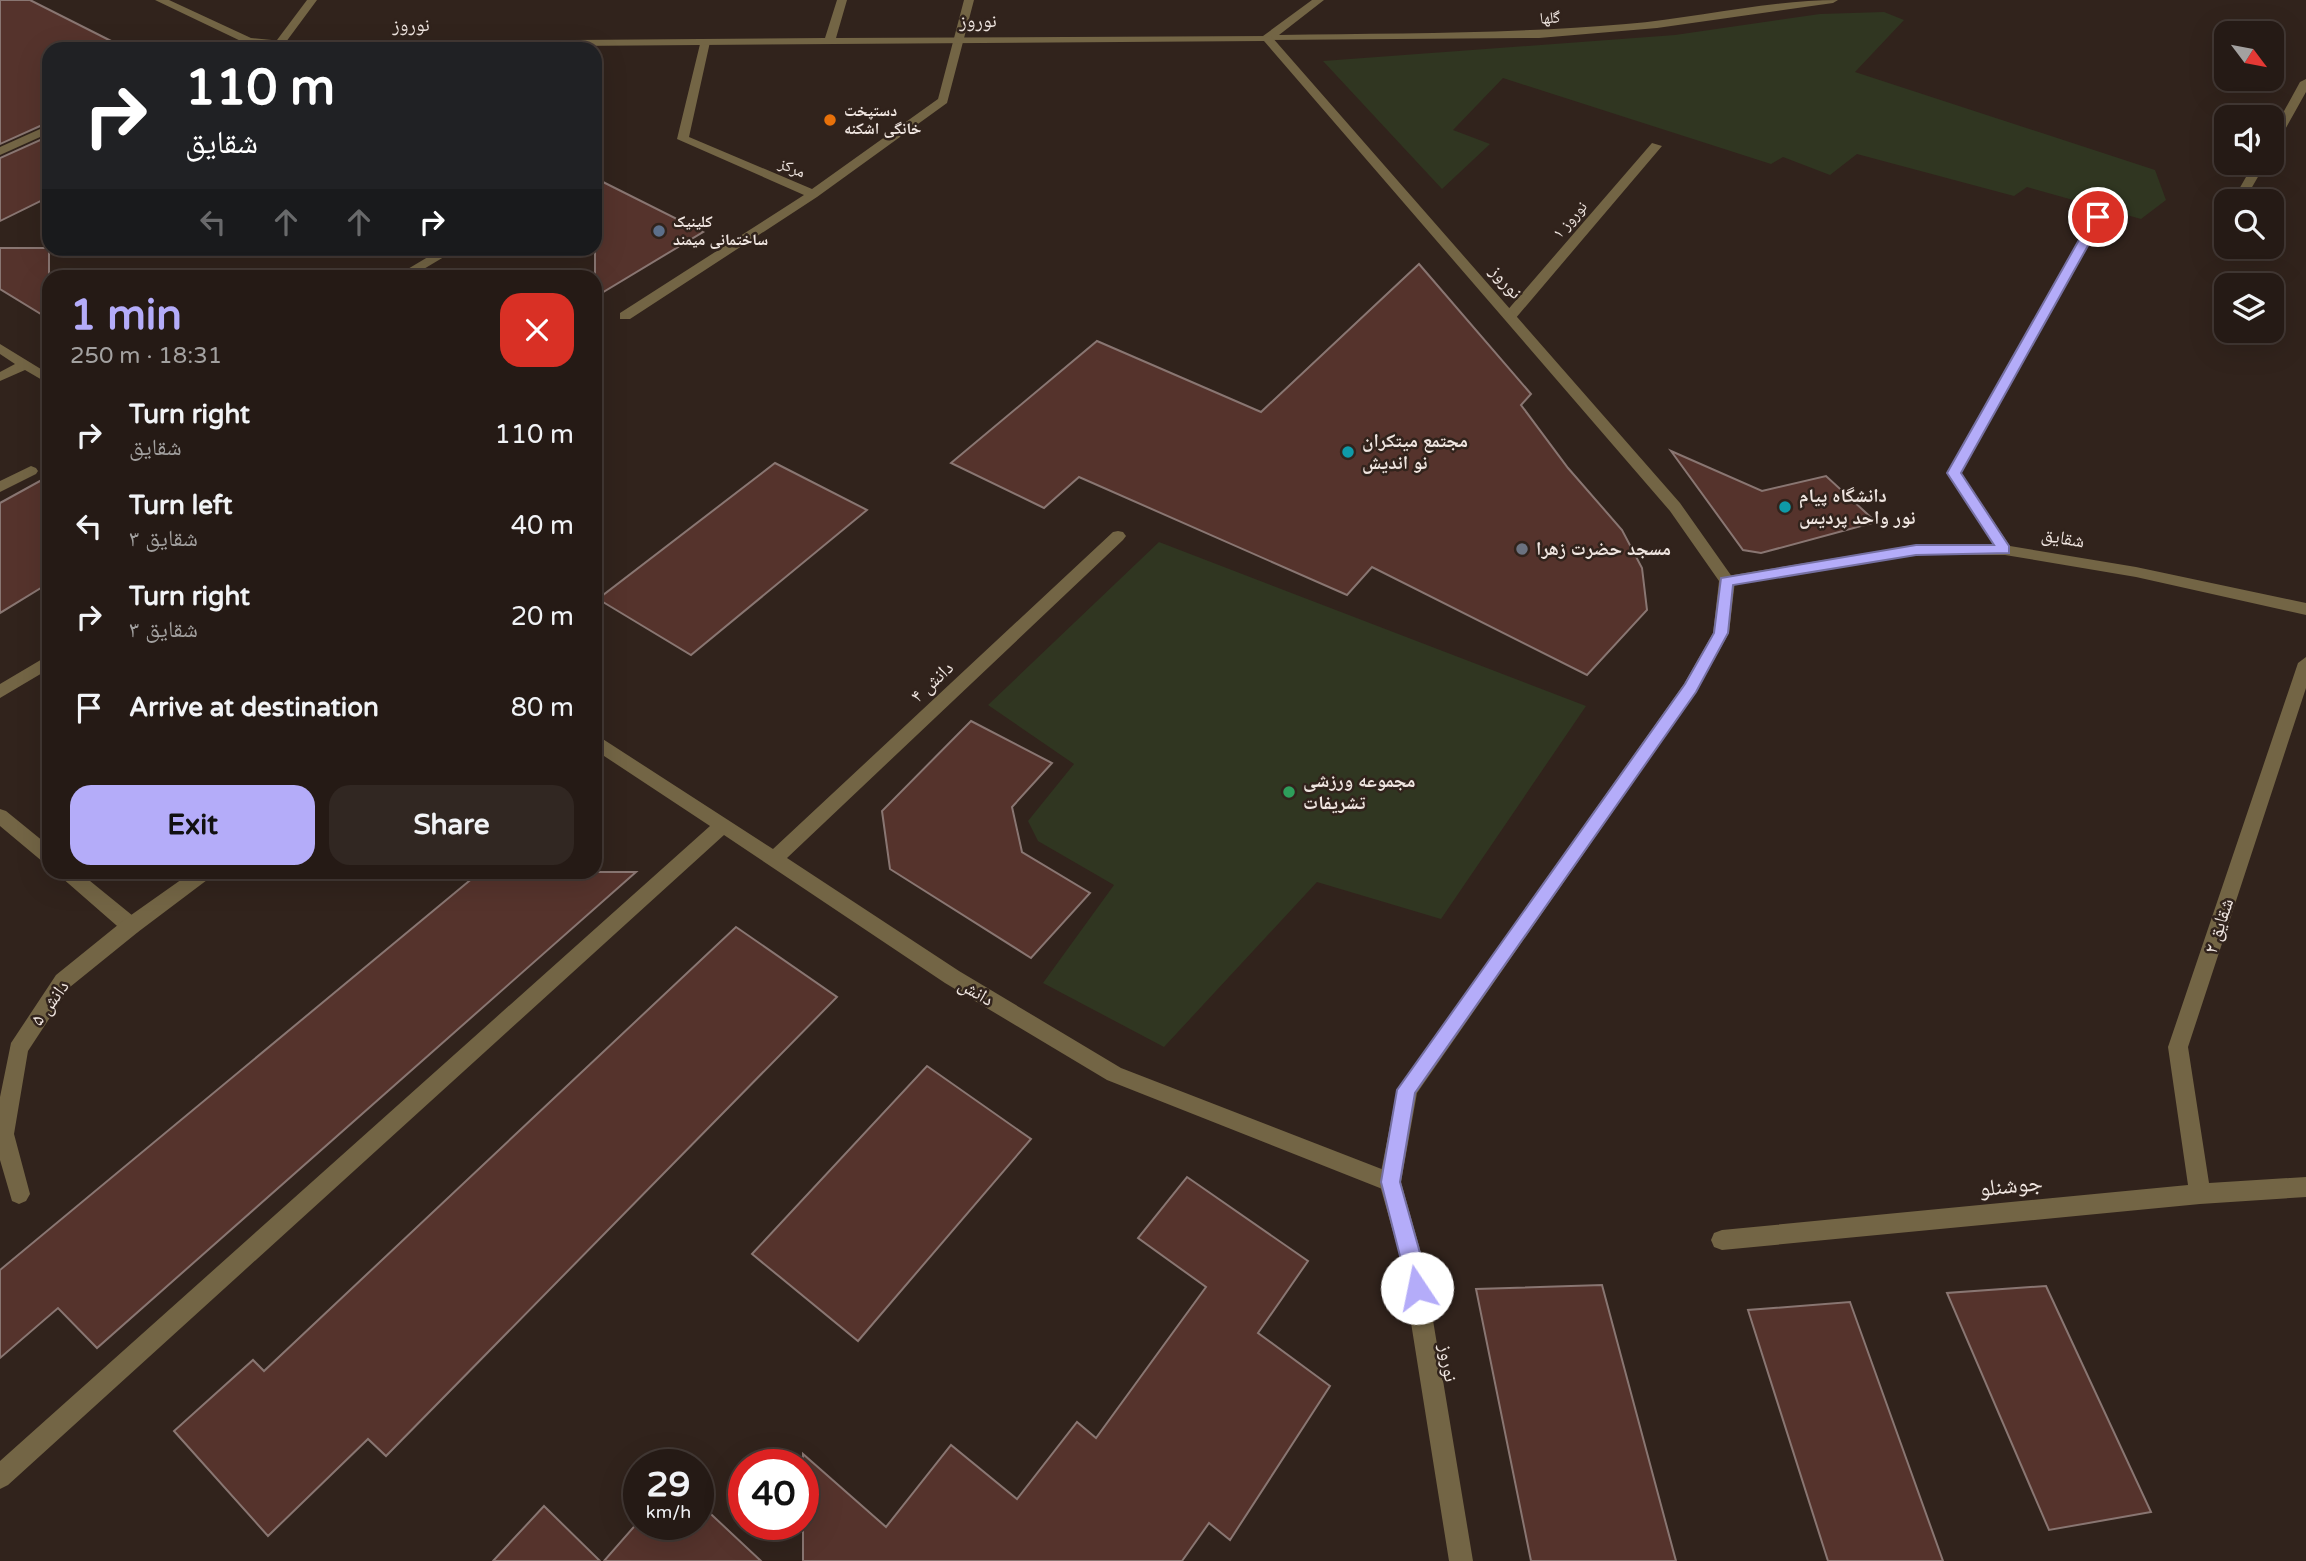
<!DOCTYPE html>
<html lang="en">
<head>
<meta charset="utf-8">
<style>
  :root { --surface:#251a15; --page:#312722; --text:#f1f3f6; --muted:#a3a1a0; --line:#423834; --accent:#b4acf9 }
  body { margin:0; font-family:"Varela Round","Noto Naskh Arabic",sans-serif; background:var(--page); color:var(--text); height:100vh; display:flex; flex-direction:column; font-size:26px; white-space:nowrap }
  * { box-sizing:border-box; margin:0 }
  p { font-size:23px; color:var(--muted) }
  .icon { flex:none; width:38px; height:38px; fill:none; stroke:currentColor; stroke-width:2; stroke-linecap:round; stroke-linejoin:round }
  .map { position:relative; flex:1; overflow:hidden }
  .details { position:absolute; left:42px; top:270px; width:560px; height:609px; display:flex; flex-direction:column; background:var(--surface); border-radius:21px; box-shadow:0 7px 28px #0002,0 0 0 2px var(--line) }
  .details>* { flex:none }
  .guide { position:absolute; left:42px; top:42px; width:560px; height:214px; border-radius:21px; box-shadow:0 7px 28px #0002,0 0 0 2px var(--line); background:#202124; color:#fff; overflow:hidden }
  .needle { width:46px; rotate:122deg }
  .buttons { position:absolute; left:2214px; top:21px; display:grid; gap:14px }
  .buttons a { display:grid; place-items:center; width:70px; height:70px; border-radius:14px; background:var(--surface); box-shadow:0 7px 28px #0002,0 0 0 2px var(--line); font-size:35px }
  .speed { position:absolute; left:623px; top:1449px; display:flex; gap:14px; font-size:35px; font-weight:700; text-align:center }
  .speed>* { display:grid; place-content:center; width:91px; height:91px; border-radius:50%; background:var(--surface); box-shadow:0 7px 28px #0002,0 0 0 2px var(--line); line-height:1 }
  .speed small { font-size:18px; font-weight:400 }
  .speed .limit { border:10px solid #d22; background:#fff; color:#111 }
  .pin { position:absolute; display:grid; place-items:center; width:60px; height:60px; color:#fff; margin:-30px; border:4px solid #fff; border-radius:50%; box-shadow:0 2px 7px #0007 }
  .me { position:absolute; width:77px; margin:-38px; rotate:349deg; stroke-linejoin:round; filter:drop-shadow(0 0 5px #0008) }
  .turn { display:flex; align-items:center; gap:24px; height:147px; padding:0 28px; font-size:32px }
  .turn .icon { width:91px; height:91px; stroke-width:2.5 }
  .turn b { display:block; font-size:49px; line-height:60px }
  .lanes { display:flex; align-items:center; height:66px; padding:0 28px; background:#0003; justify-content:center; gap:35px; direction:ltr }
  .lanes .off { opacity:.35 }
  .round { display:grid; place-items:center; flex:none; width:74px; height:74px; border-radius:21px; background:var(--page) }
  .head { display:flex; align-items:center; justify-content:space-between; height:119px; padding:0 28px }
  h1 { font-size:42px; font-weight:700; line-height:52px; color:var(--accent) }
  .cta { display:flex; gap:14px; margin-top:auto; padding:14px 28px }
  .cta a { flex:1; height:80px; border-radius:21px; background:var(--accent); color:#111; font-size:28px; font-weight:700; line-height:80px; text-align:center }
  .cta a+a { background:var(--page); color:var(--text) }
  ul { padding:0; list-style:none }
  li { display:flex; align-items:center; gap:21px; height:91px; padding:0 28px }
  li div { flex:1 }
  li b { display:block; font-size:26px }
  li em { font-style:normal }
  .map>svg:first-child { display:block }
  .green { fill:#303621 }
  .building { fill:#55332c; stroke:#897672; stroke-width:2 }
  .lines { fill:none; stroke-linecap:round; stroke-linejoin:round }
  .service { fill:#736545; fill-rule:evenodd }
  .minor { fill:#736545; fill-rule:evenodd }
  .tertiary { fill:#736545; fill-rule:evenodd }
  .route { fill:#b4acf9; stroke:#7570a2; stroke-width:2 }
  .food-dot { fill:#e8710a; stroke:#31231c; stroke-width:2.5 }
  .service-dot { fill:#5c6f8a; stroke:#31231c; stroke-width:2.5 }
  .culture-dot { fill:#0f9aa8; stroke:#31231c; stroke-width:2.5 }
  .worship-dot { fill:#6b7280; stroke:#31231c; stroke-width:2.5 }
  .leisure-dot { fill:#2e9e5b; stroke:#31231c; stroke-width:2.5 }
  .labels { text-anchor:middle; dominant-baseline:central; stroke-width:5; stroke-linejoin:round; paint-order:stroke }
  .far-street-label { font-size:16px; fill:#efe5e0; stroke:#31231c }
  .far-poi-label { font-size:16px; font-weight:bold; fill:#efe5e0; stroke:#31231c; text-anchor:start }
  .street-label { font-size:19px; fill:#efe5e0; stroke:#31231c }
  .poi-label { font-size:19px; font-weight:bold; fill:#efe5e0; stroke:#31231c; text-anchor:start }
  .near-street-label { font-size:23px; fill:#efe5e0; stroke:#31231c }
</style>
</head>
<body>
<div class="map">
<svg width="2306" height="1561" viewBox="0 0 2306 1561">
  <rect width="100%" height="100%" fill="#31231c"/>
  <path class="green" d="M 1884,12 L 1904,20 L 1855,72 L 2155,170 L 2166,200 L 2141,219 L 2027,187 L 2014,196 L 1857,154 L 1830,175 L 1783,157 L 1771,164 L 1503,78 L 1453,130 L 1490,144 L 1442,189 L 1323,61 L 1675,35 L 1820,14 Z
    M 1159,542 L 1586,706 L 1441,919 L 1317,882 L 1164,1047 L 1043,983 L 1114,885 L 1038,841 L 1028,821 L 1074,764 L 988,705 Z"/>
  <path class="building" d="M 0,0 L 30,0 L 127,49 L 49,49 L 49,122 L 0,144 Z
    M 49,136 L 49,197 L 0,221 L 0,158 Z
    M 595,178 L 703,232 L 595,297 Z
    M 0,248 L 49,248 L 49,319 L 0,289 Z
    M 1419,264 L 1531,394 L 1521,405 L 1568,468 L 1622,530 L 1642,568 L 1647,610 L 1587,675 L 1372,567 L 1347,595 L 1079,477 L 1044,508 L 951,463 L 1097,341 L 1261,412 Z
    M 1671,451 L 1762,491 L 1826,476 L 1876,522 L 1761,553 L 1743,550 Z
    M 775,463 L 867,510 L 691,655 L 598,599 Z
    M 49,476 L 49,583 L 0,613 L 0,503 Z
    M 971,721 L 1052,763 L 1012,807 L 1022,852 L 1090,893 L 1031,958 L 890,869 L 882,811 Z
    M 480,872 L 636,872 L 97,1348 L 58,1308 L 0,1358 L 0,1270 Z
    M 736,927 L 837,997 L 386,1456 L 368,1439 L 268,1536 L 174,1431 L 253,1360 L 264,1371 Z
    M 927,1066 L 1031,1139 L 858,1341 L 752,1254 Z
    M 1187,1177 L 1308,1261 L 1258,1333 L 1330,1386 L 1230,1540 L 1209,1523 L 1182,1561 L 803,1561 L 803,1454 L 886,1527 L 951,1445 L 1017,1499 L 1077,1422 L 1096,1438 L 1206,1287 L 1138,1238 Z
    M 1602,1285 L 1676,1561 L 1531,1561 L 1476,1289 Z
    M 2046,1286 L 2151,1512 L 2049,1530 L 1947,1293 Z
    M 1850,1302 L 1943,1561 L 1828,1561 L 1748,1310 Z
    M 698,1502 L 761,1561 L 604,1561 L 639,1521 L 639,1524 L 698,1524 Z
    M 544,1506 L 600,1561 L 493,1561 Z"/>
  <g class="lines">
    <path class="service" d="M 0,809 L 6,811 L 49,846 L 49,864 L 43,862 L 0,826 Z
      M 58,872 L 79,872 L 138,920 L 140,926 L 138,932 L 131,934 L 124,932 L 61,877 Z"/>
    <path class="minor" d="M 307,0 L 317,0 L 283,46 L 275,46 L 274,44 Z
      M 964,0 L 974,0 L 947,103 L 817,197 L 630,319 L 620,319 L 620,313 L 804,195 L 677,139 L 701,40 L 710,42 L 689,137 L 812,189 L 938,99 Z
      M 1312,0 L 1324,0 L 1279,35 C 1395,33 1510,34 1626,24 C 1697,18 1767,0 1838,0 L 1833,3 L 1657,28 L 1539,38 L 1263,40 L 1263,36 Z
      M 249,38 L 254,41 C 246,49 236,49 224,49 Z
      M 2306,79 L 2306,92 L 2278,142 L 2272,145 L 2272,133 L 2300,82 Z
      M 49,125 L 49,133 L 0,155 L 0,147 Z
      M 1652,143 L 1662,146 L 1515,319 L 1505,319 L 1505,313 Z
      M 2254,163 L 2266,163 L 2244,201 L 2236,201 L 2234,198 Z
      M 2098,213 L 2104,217 L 1961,473 L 2010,546 L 2136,567 L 2306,603 L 2306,615 L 2136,577 L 2005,555 L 1915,555 L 1727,586 L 1721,585 L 1719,581 L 1721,577 L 1727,576 L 1915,545 L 1994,545 L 1947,473 L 2092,217 Z
      M 443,248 L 459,248 L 412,276 L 396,276 Z
      M 0,344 L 49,374 L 49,384 L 25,370 L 0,381 L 0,372 L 15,364 L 0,354 Z
      M 31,466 L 36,468 L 38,471 L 36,474 L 0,492 L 0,481 Z
      M 1118,531 L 1123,532 L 1126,536 L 1123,540 L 787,858 L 959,971 L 1121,1068 L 1397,1175 L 1401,1182 L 1397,1189 L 1390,1192 L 1107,1080 L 945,983 L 724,835 L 8,1485 L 0,1489 L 0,1461 L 710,826 L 595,750 L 595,734 L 773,849 L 1113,532 Z
      M 49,655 L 49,669 L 0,698 L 0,684 Z
      M 2306,657 L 2306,688 L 2188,1047 L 2209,1183 L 2306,1177 L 2306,1197 L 2200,1204 L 1722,1250 L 1714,1247 L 1711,1240 L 1714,1233 L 1722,1230 L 2188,1185 L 2168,1047 L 2298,663 Z
      M 192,872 L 214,872 L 211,877 L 138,932 L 70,987 L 28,1051 L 14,1134 L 30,1194 L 26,1201 L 19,1204 L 12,1201 L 0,1160 L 0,1097 L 11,1043 L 56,975 L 124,920 Z"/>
    <path class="tertiary" d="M 155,0 L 169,0 L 251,38 L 292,42 L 825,38 L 837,0 L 847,0 L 836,38 L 1271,36 L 1680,503 L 1735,581 L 1729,633 L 1696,692 L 1417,1093 L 1401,1182 L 1423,1260 L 1473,1561 L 1449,1561 L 1401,1260 L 1379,1182 L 1397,1090 L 1684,684 L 1713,633 L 1719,581 L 1670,511 L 1264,41 L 292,48 L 245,43 Z"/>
  </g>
  <path class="route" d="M 2098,214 L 2104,217 L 1961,473 L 2009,546 L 2009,553 L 1916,555 L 1733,585 L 1728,633 L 1696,692 L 1415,1093 L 1400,1182 L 1422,1260 L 1427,1288 L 1424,1295 L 1417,1298 L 1410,1295 L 1381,1182 L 1397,1090 L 1685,684 L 1714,633 L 1721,578 L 1916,545 L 1994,545 L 1947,473 L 2092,217 Z"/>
  <circle class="food-dot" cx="830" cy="120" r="7"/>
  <circle class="service-dot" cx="659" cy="231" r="7"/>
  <g class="culture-dot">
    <circle cx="1348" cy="452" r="7"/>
    <circle cx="1785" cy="507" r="7"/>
  </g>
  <circle class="worship-dot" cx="1522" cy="549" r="7"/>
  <circle class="leisure-dot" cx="1289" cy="792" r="7"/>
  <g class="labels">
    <g class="far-street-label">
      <text transform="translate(1550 18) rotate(-4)">گلها</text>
      <text transform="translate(792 168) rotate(23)">مرکز</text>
      <text transform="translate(1570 220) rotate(-49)">نوروز ۱</text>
    </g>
    <g class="far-poi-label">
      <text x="844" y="111">دستپخت<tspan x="844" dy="18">خانگی اشکنه</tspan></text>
      <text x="673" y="222">کلینیک<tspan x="673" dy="18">ساختمانی میمند</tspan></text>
    </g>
    <g class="street-label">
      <text x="978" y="21">نوروز</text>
      <text x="411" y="25">نوروز</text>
      <text transform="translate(1506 282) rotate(49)">نوروز</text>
      <text transform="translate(2063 538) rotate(10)">شقایق</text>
      <text transform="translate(932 682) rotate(-43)">دانش ۴</text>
      <text transform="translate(2219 926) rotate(-72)">شقایق ۲</text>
      <text transform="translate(976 992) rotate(31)">دانش</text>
      <text transform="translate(50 1003) rotate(-54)">دانش ۵</text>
      <text transform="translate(1448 1363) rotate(81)">نوروز</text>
    </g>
    <g class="poi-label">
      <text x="1362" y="441">مجتمع میتکران<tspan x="1362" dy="22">نو اندیش</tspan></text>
      <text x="1799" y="496">دانشگاه پیام<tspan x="1799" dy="22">نور واحد پردیس</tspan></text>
      <text x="1536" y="549">مسجد حضرت زهرا</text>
      <text x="1303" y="781">مجموعه ورزشی<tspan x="1303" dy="22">تشریفات</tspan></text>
    </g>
    <g class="near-street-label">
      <text transform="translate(2011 1186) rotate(-6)">جوشنلو</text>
    </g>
  </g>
</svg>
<div class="buttons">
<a><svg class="needle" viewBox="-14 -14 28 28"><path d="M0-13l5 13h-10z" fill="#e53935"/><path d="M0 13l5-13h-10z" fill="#a3a1a0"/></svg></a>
<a><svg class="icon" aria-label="sound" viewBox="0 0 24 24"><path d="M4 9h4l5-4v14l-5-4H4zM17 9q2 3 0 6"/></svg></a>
<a><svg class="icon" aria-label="search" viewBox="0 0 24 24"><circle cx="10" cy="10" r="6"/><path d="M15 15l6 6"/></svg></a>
<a><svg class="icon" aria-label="layers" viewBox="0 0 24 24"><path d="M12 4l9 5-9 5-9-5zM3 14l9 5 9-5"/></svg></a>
</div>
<div class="speed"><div>29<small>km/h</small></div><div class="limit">40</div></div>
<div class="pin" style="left:2098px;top:217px;background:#d93025"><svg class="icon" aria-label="arrive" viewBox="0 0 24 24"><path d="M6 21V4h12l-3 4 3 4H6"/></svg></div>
<svg class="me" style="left:1417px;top:1288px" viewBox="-20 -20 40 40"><circle r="19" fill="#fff"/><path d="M0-13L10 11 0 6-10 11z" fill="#b4acf9"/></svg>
<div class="guide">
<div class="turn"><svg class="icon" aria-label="right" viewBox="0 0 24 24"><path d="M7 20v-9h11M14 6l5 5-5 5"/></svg><div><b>110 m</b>شقایق</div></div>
<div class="lanes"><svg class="icon off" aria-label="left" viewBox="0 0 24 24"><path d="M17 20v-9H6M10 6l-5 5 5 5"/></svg><svg class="icon off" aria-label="ahead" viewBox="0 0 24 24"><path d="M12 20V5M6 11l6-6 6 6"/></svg><svg class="icon off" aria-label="ahead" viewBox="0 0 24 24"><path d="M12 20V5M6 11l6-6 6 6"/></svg><svg class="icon" aria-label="right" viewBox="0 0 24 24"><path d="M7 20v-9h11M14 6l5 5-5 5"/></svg></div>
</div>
<section class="details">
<div class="head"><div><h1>1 min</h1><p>250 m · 18:31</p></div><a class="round" style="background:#d93025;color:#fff"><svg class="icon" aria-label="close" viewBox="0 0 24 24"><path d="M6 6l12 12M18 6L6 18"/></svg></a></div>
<ul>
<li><svg class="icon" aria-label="right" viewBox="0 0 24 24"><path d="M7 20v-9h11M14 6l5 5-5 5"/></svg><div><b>Turn right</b><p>شقایق</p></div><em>110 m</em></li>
<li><svg class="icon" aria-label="left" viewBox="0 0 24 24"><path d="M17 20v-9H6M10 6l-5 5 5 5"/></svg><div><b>Turn left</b><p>شقایق ۳</p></div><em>40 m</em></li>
<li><svg class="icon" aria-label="right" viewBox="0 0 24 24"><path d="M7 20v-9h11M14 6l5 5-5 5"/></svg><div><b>Turn right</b><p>شقایق ۳</p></div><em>20 m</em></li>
<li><svg class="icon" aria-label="arrive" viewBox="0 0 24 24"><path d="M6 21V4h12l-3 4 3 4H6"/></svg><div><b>Arrive at destination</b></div><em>80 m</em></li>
</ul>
<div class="cta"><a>Exit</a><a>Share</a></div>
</section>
</div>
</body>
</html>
